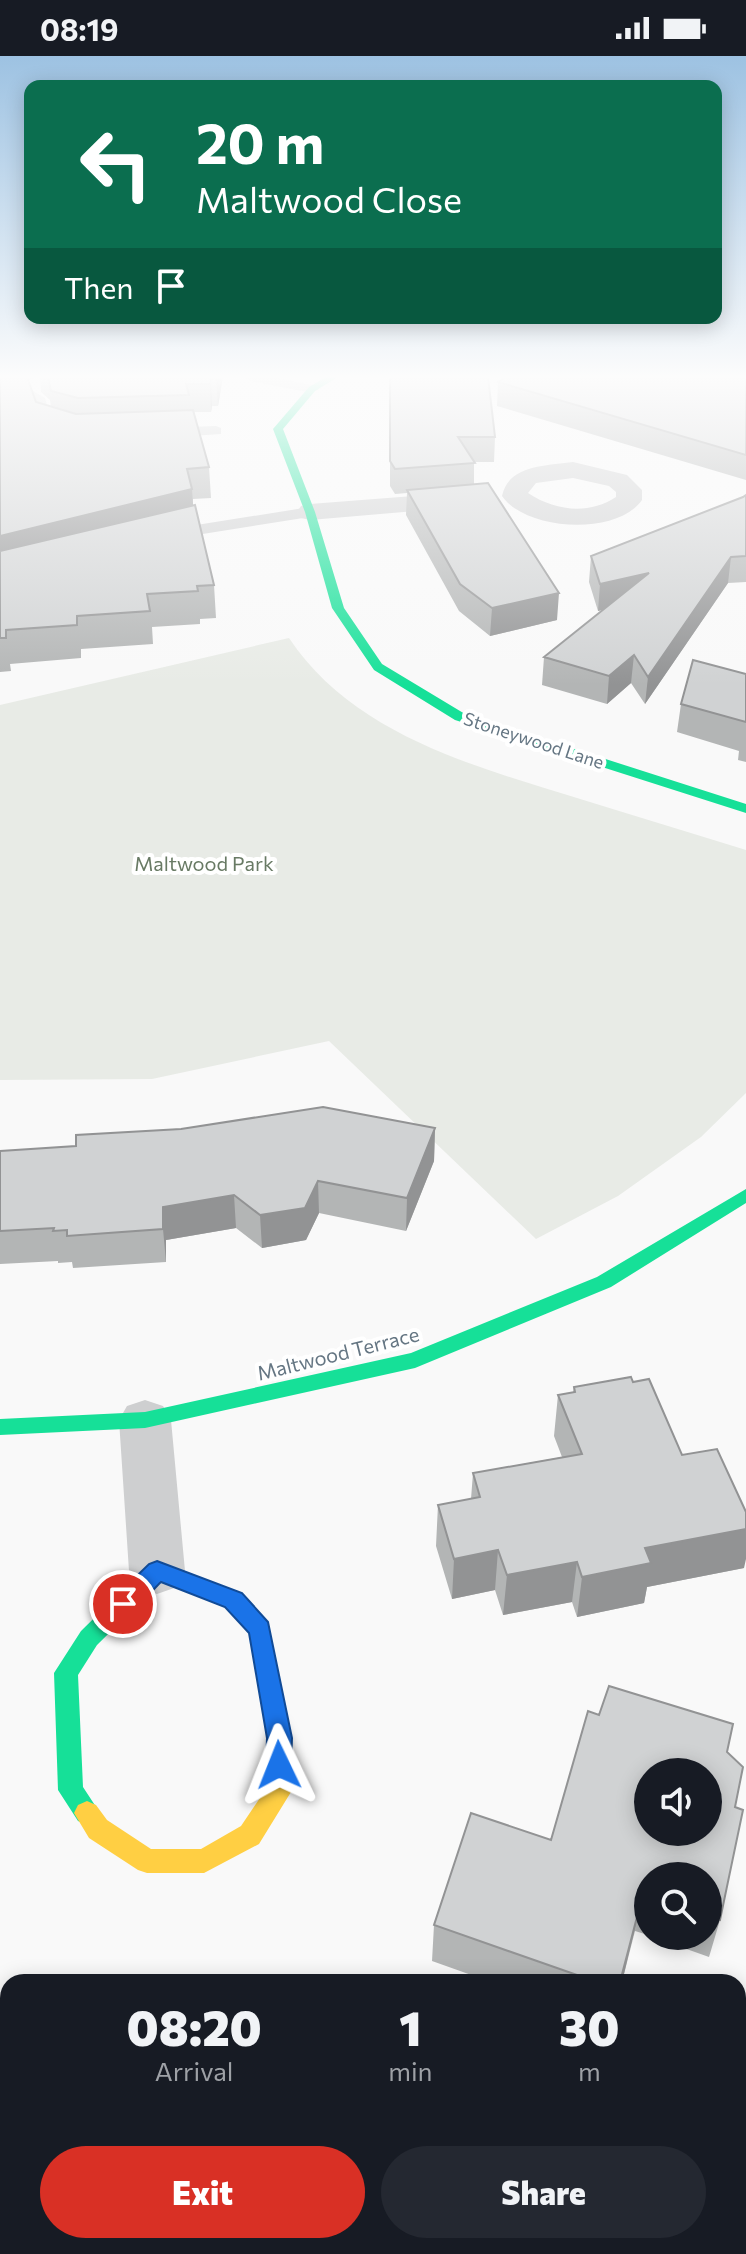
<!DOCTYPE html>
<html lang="en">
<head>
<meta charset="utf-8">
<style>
  :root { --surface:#171b24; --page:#242831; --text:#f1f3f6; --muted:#9ea1a6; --accent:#d93025 }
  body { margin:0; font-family:Commissioner,sans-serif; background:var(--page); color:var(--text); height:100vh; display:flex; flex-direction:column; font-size:30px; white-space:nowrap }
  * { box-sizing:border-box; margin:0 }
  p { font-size:26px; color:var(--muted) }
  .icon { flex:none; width:44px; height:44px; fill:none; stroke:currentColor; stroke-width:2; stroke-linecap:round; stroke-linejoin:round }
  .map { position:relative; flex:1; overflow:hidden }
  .sheet { position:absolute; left:0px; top:1918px; width:746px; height:280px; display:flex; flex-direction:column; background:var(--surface); border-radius:24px 24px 0 0; box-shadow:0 4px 20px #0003 }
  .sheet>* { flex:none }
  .banner { position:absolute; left:24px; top:24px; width:698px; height:244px; border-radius:16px; box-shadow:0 4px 20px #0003; background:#0b6e4f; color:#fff; overflow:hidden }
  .tools { position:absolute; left:634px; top:1702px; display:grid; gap:16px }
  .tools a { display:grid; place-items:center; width:88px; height:88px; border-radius:50%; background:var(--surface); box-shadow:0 4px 20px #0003; font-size:40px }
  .pin { position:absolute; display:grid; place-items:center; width:68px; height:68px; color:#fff; margin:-34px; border:4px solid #fff; border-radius:50%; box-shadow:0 2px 8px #0007 }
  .me { position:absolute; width:88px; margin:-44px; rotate:358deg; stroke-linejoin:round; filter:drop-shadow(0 0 6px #0008) }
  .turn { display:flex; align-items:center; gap:28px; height:168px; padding:0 40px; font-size:36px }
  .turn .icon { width:104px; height:104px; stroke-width:2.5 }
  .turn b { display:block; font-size:56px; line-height:68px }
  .then { display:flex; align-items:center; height:76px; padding:0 40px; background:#0003; gap:16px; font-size:30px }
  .eta { display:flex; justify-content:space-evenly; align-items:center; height:136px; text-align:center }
  .eta b { font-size:48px; font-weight:800; line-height:56px }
  .primary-button { display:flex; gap:16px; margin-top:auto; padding:16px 40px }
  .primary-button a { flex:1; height:92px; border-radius:48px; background:var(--accent); color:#fff; font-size:32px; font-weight:800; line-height:92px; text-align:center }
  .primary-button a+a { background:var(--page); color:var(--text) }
  .status { display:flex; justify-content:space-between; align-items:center; height:56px; padding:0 40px; background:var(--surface); direction:ltr }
  .status svg { height:22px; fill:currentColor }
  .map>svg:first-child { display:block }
  .green { fill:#e8ebe6 }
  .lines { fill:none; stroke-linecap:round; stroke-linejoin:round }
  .lane { fill:#cecfd0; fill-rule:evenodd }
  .street { fill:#cecfd0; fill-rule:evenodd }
  .fast { fill:#16e098; fill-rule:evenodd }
  .slow { fill:#ffcf43; fill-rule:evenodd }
  .wall { fill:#b3b5b5 }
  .shaded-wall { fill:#929394 }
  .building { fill:#d0d2d3; stroke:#929394; stroke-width:2; fill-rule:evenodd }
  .route { fill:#1a73e8; stroke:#114b97; stroke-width:2 }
  .labels { text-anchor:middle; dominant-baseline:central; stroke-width:8; stroke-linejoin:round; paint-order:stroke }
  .far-street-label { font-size:18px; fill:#657683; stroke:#fff }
  .park-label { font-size:20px; fill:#687a64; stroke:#fff }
  .street-label { font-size:20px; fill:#657683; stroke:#fff }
</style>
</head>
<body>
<div class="status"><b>08:19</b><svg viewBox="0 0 49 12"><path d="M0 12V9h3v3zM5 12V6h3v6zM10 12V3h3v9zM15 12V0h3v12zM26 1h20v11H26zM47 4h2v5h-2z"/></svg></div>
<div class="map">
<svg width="746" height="2198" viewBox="0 0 746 2198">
  <rect width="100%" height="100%" fill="#f9f9f9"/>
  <path class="green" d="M 289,582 C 353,678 473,710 577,742 C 633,759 690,777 746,794 L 746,1037 L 701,1081 L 618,1140 L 536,1183 L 329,985 L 152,1023 L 0,1024 L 0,649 Z"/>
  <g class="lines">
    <path class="lane" d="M 243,321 L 272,321 L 317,330 L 319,333 L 312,337 L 250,325 Z
      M 25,330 L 45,342 L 52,366 L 65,371 L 65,377 L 40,372 L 33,347 L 18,334 Z
      M 216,370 L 221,372 L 221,378 L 161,382 L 153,377 L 161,372 Z
      M 310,451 L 318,456 L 316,460 L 165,484 L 156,479 L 165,474 Z"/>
    <path class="street" d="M 573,406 L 627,419 L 642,434 L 642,444 C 617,480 526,475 502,440 C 509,408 547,410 573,406 ZM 573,422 L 609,430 L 616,436 L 616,441 C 589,459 555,455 528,437 L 536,427 Z
      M 465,436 L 474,438 L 478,444 L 474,450 L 310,464 L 301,462 L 297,456 L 301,450 L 310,448 Z
      M 145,1344 L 163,1350 L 171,1364 L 185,1515 L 177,1531 L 157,1538 L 137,1531 L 129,1515 L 119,1364 L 127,1350 Z"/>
    <path class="fast" d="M 326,321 L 338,321 L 315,335 L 283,373 L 315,456 L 344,552 L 382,608 L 465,658 L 746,748 L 746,757 L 455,664 L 374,614 L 332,552 L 305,456 L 273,373 L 309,331 Z
      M 746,1133 L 746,1147 L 611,1231 L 415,1312 L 145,1372 L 0,1379 L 0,1363 L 145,1356 L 411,1297 L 597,1221 Z
      M 157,1505 L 165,1508 L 168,1515 L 165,1522 L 97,1589 L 78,1619 L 83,1731 L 100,1757 L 96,1765 L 87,1769 L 78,1765 L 58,1734 L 54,1617 L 81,1575 L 149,1508 Z"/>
    <path class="slow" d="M 157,1505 L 242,1537 L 268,1566 L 292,1682 L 291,1736 L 259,1788 L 204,1817 L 147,1817 L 138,1814 L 89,1782 L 74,1757 L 78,1749 L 87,1745 L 96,1749 L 107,1764 L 151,1793 L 201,1793 L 241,1770 L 266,1733 L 268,1682 L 249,1577 L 226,1551 L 149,1522 L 146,1515 L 149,1508 Z"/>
  </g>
  <path class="wall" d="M 0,321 L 39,321 L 28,324 L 36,346 L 51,351 L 50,344 L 41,336 L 40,321 L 223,321 L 218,350 L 212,350 L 211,356 L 194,356 L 209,411 L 211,442 L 193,443 L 193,449 L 214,529 L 216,562 L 200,563 L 200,568 L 152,571 L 153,588 L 81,593 L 81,602 L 10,608 L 11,615 L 0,616 Z
    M 390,321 L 495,381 L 494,406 L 474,406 L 474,429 L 557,564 L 490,580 L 459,555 L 406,459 L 407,437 L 395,438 L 390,430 Z
    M 746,321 L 746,424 L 497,350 L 498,326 Z
    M 746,439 L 746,526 L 728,527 L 645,648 L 631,627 L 607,648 L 542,629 L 544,601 L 604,553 L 598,555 L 589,526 L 591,500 L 743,441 Z
    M 746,618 L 746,706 L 738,704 L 739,695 L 677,676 L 681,648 Z
    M 435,1072 L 434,1105 L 406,1175 L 319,1157 L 306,1184 L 262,1192 L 236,1172 L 166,1184 L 166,1206 L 73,1212 L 72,1206 L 58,1207 L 58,1205 L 0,1208 L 0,1095 Z
    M 633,1326 L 682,1399 L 744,1512 L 647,1531 L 644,1547 L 577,1561 L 572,1546 L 503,1559 L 495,1534 L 452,1543 L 436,1490 L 438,1449 L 471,1443 L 473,1417 L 562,1401 L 554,1380 L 558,1339 L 573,1337 L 574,1331 Z
    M 599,1659 L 727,1696 L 735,1751 L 720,1864 L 709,1901 L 650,1880 L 708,1880 L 708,1820 L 648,1820 L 648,1879 L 635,1875 L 622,1926 L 491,1926 L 432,1905 L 434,1869 L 551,1784 Z
    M 84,2190 L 425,2190 L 425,2191 L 369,2198 L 84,2198 Z"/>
  <path class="shaded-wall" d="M 216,321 L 223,321 L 218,350 L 216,322 Z
    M 211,322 L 212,350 L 211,356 L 210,328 Z
    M 192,433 L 194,464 L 0,513 L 0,480 Z
    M 731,501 L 728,527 L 645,648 L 648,621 Z
    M 649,517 L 646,544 L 598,555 L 600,528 Z
    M 559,537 L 557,564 L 490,580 L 492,552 Z
    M 634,599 L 631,627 L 607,648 L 609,620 Z
    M 435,1072 L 434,1105 L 406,1175 L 407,1142 Z
    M 318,1125 L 319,1157 L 306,1184 L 262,1192 L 260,1159 Z
    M 234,1139 L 236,1172 L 166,1184 L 166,1206 L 163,1173 L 163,1151 Z
    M 746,1473 L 746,1503 L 744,1512 L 647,1531 L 644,1547 L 577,1561 L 582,1521 L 645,1492 Z
    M 498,1494 L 495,1534 L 452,1543 L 454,1503 Z
    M 577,1506 L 572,1546 L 503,1559 L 507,1519 Z
    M 643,1838 L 622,1926 L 620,1926 Z"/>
  <path class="building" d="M 0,321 L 27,321 L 36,346 L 76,358 L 193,354 L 209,411 L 187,413 L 192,433 L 0,480 Z
    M 48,321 L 216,321 L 216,322 L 211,322 L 210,328 L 186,328 L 189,339 L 78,342 L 51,335 Z
    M 390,321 L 488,321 L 495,381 L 458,381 L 475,407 L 395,413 L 390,405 Z
    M 507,321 L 746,321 L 746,399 L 498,326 Z
    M 488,427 L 559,537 L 492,552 L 460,528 L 407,434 Z
    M 746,439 L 746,500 L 731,501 L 648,621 L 634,599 L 609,620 L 544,601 L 649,517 L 600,528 L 591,500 L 743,441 Z
    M 195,449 L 214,529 L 197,530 L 198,535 L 147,538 L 150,555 L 77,560 L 77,569 L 6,574 L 6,582 L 0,582 L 0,495 Z
    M 693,604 L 746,618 L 746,666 L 681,648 Z
    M 323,1051 L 435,1072 L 407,1142 L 318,1125 L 305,1152 L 260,1159 L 234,1139 L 163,1151 L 163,1173 L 67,1180 L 67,1174 L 53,1175 L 54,1172 L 0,1175 L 0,1095 L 76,1090 L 76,1079 L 181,1073 Z
    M 631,1321 L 633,1326 L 649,1323 L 682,1399 L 717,1393 L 746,1456 L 746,1473 L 645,1492 L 651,1507 L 582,1521 L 577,1506 L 507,1519 L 498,1494 L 454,1503 L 438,1449 L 480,1441 L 473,1417 L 582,1398 L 558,1339 L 575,1336 L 574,1331 Z
    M 609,1630 L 733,1668 L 727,1696 L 743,1711 L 735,1751 L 743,1754 L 720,1864 L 708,1860 L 708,1820 L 648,1820 L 648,1840 L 643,1838 L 620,1926 L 597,1926 L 434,1869 L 471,1757 L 551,1784 L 588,1655 L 599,1659 ZM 648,1716 L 708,1716 L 708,1776 L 648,1776 Z
    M 84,2190 L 187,2190 L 121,2198 L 84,2198 Z
    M 231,2190 L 352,2190 L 283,2198 L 231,2198 Z"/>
  <linearGradient id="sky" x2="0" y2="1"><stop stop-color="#9dc2e2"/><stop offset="0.51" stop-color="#fcfcfc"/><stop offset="1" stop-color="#fcfcfc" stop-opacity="0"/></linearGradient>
  <rect width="746" height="629" fill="url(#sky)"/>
  <path class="route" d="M 157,1505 L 242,1537 L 268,1566 L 292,1682 L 291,1709 L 287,1717 L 279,1721 L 270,1717 L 266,1709 L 267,1682 L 249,1577 L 225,1551 L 161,1526 C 148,1538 133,1562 115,1555 L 111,1548 L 115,1541 L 149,1508 Z"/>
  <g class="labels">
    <g class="far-street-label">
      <text transform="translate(534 684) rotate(18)">Stoneywood Lane</text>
    </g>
    <g class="park-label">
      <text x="204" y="807">Maltwood Park</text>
    </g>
    <g class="street-label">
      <text transform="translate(338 1297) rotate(-14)">Maltwood Terrace</text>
    </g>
  </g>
</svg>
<div class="tools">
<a><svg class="icon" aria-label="sound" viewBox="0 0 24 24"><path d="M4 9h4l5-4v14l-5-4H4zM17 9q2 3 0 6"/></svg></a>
<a><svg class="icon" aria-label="search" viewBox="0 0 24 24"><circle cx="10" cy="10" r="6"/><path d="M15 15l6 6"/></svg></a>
</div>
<div class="pin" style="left:123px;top:1548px;background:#d93025"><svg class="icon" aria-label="arrive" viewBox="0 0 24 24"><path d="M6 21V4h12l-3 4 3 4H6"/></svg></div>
<svg class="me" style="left:279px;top:1709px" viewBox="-20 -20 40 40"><path d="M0-17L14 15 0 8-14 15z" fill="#1a73e8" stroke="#fff" stroke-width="4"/></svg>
<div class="banner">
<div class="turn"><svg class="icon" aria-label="left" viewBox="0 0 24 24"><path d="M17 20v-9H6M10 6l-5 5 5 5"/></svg><div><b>20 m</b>Maltwood Close</div></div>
<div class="then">Then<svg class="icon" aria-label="arrive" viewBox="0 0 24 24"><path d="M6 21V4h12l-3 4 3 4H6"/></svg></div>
</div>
<section class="sheet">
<div class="eta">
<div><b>08:20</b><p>Arrival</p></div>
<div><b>1</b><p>min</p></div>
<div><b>30</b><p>m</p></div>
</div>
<div class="primary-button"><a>Exit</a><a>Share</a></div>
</section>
</div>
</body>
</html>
